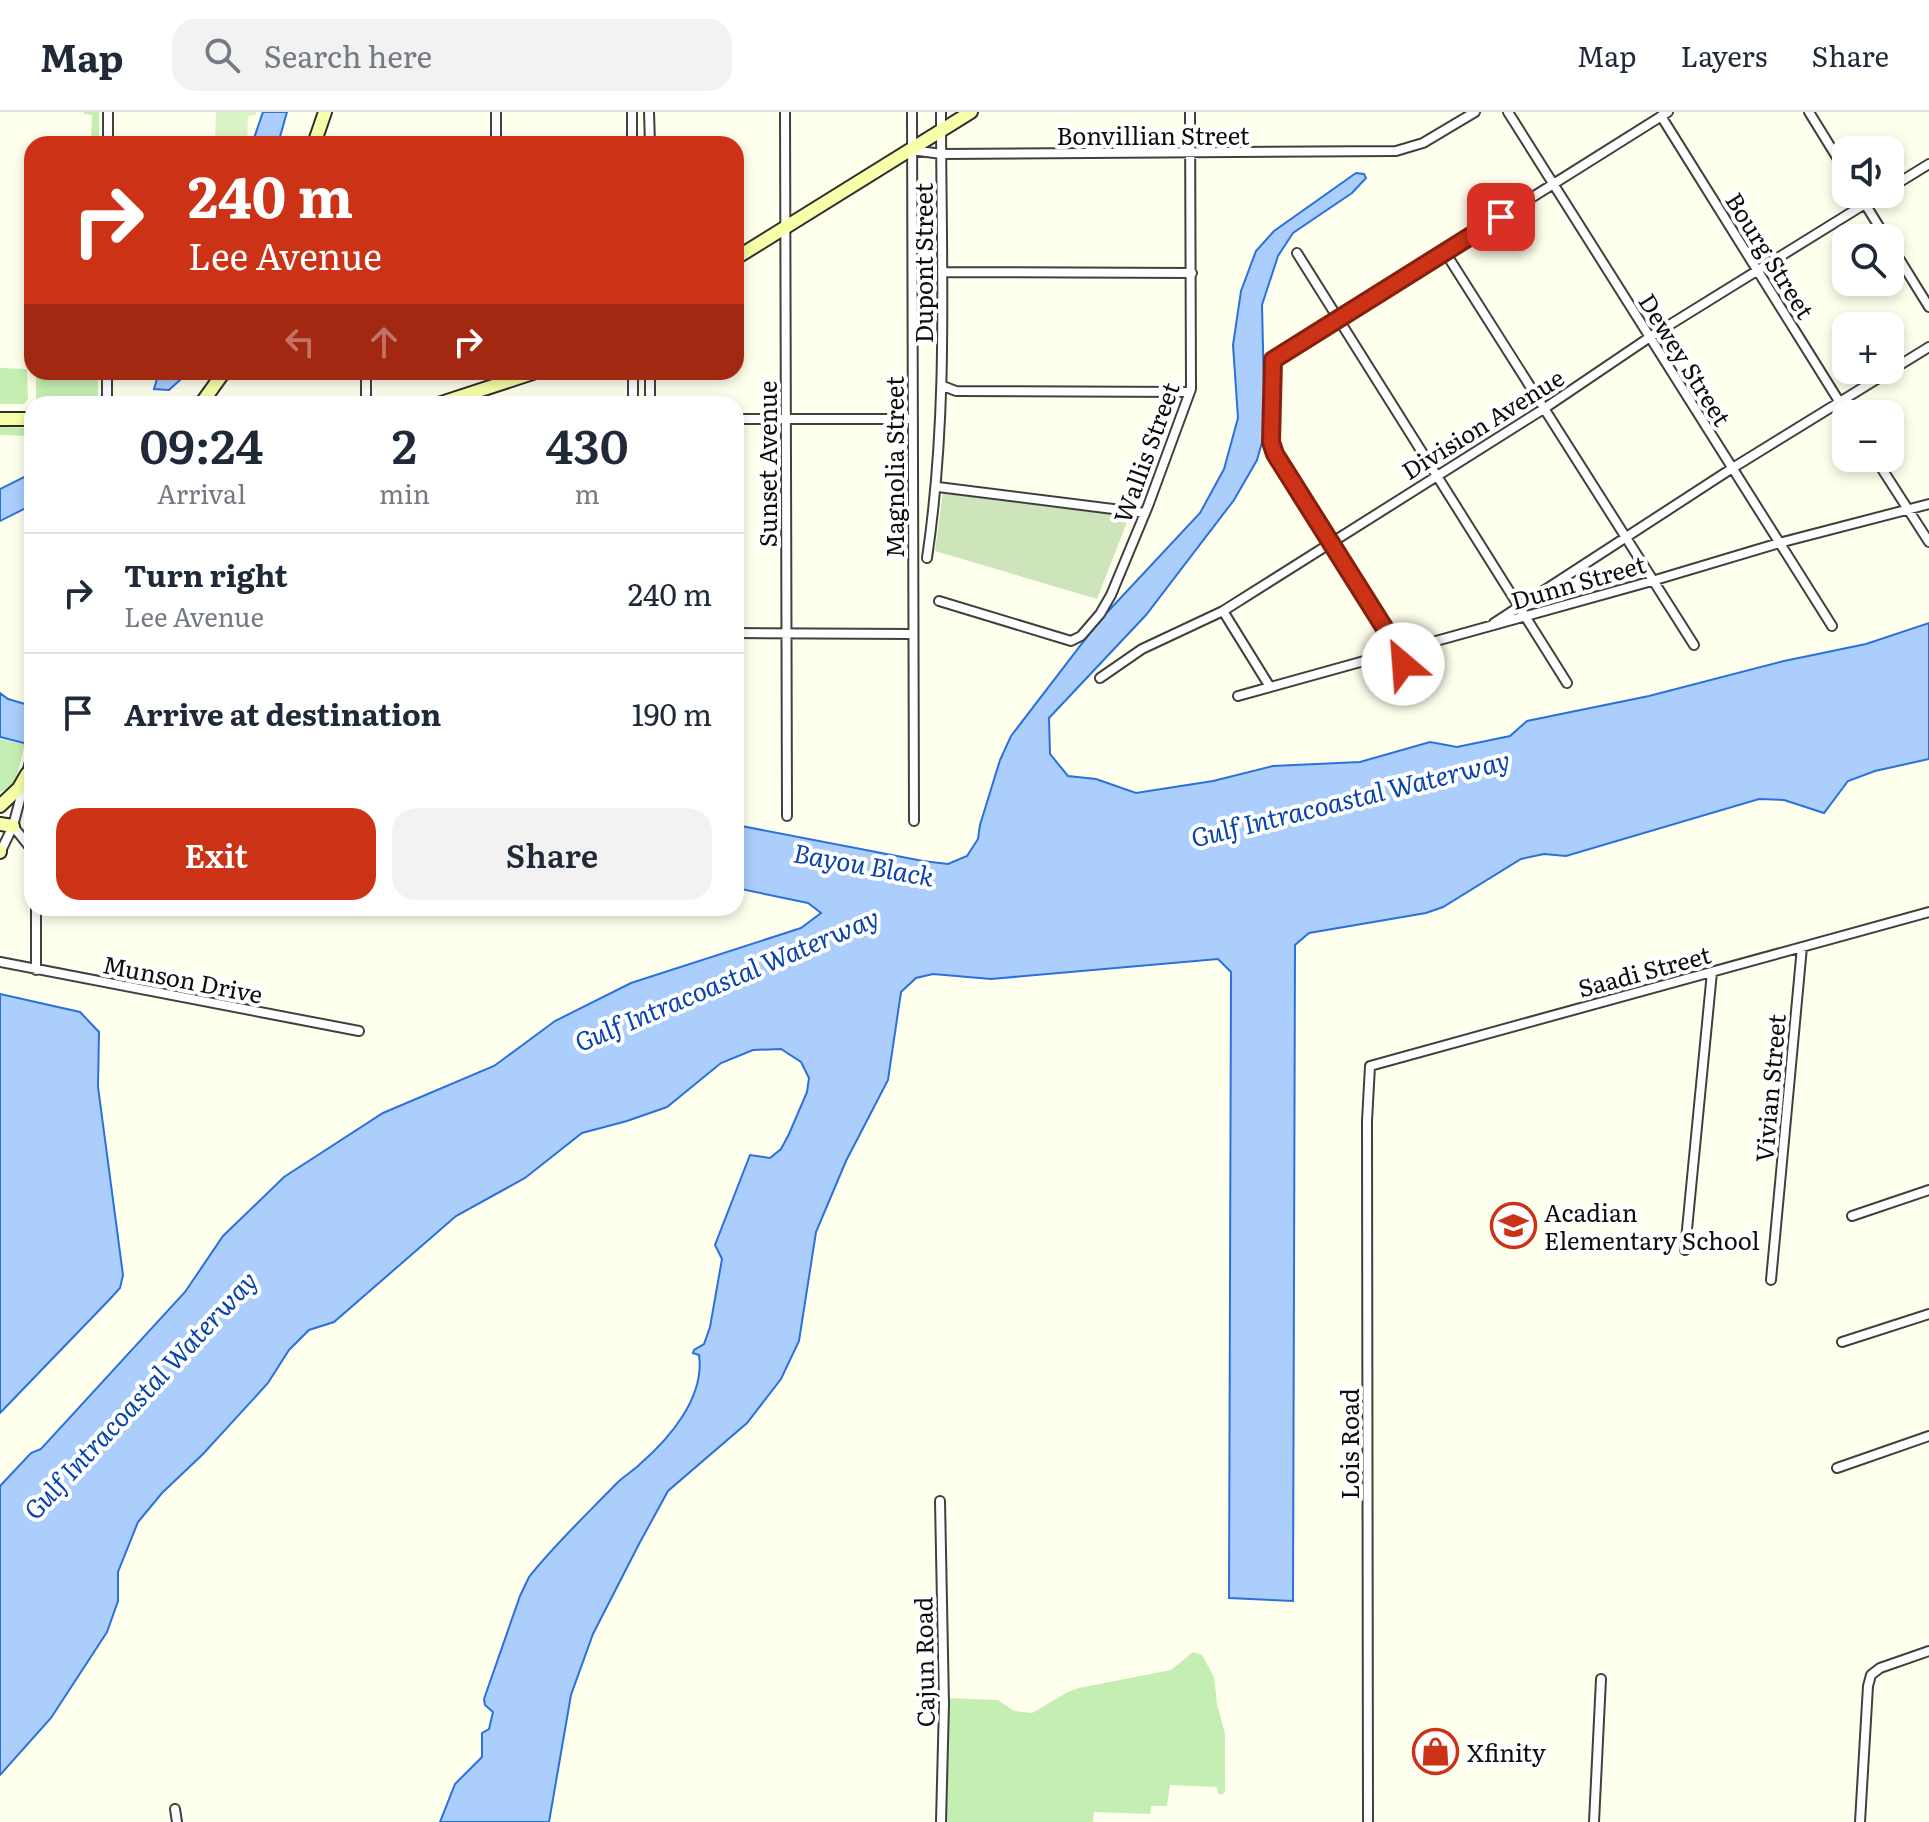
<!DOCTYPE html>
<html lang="en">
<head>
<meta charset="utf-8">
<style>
  :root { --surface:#fff; --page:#f2f2f3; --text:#1f2937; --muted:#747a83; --line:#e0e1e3; --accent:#cc3216 }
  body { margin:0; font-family:Literata,serif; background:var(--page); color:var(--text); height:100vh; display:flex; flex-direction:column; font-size:30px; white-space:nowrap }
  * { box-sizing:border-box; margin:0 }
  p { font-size:26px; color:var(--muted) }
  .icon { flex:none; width:44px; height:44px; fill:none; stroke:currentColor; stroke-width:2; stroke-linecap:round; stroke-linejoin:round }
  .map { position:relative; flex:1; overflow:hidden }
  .sheet { position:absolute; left:24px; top:284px; width:720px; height:520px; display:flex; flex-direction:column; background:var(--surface); border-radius:24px; box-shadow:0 4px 12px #0003 }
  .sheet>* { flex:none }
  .top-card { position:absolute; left:24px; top:24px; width:720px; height:244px; border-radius:24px; box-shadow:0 4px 12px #0003; background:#cc3216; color:#fff; overflow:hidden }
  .buttons { position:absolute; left:1832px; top:24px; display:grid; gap:16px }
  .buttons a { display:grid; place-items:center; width:72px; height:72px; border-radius:16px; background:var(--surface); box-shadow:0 4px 12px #0003; font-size:40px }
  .pin { position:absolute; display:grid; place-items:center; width:68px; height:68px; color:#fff; margin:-34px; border-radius:16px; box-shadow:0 4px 12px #0006 }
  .me { position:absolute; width:88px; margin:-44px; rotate:333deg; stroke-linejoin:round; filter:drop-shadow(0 0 6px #0008) }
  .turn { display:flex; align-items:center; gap:28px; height:168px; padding:0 32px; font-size:36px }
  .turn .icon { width:104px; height:104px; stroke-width:2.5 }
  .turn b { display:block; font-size:56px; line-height:68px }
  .lanes { display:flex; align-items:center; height:76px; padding:0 32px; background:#0003; justify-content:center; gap:40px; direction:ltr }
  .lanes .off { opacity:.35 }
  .eta { display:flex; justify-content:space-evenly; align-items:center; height:136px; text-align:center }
  .eta b { font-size:48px; font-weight:600; line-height:56px }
  .button { display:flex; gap:16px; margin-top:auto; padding:16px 32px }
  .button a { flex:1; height:92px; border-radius:24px; background:var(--accent); color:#fff; font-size:32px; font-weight:600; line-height:92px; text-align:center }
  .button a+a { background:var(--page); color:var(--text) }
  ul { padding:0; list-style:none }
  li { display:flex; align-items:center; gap:24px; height:120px; padding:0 32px; border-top:2px solid var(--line) }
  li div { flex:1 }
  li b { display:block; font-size:30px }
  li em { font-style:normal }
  header { display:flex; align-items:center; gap:48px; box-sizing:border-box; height:112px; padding:0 40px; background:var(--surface); border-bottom:2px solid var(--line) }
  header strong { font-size:38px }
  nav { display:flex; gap:44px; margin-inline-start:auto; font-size:28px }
  .search { width:560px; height:72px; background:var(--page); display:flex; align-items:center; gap:20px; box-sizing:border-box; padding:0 28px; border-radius:24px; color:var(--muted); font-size:30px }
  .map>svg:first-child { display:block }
  .green { fill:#c5eeb2 }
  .cemetery { fill:#cee4bb }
  .pitch { fill:#daf4c5 }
  .water { fill:#abcefd; stroke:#2a71dc; stroke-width:2 }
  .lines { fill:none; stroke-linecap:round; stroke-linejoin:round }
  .street-casing { stroke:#404040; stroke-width:12 }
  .secondary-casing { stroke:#2f2f2f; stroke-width:16 }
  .street { stroke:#fff; stroke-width:8 }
  .secondary { stroke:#f7ffa8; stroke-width:12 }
  .route-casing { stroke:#85200e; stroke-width:20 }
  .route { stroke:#cc3216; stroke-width:14 }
  .labels { text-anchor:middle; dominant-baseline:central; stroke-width:8; stroke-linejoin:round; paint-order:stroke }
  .street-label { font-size:24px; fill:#0d0d0d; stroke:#fff }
  .poi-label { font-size:24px; fill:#0d0d0d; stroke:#fff; text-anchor:start }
  .water-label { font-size:26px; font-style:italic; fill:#0944ac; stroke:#fff }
</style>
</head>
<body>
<header>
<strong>Map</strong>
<div class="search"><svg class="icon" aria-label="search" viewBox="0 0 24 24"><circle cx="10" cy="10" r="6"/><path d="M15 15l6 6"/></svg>Search here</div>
<nav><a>Map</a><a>Layers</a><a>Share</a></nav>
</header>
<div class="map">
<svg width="1929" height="1710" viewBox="0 0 1929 1710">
  <rect width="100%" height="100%" fill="#ffffed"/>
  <path class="green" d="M 84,0 L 99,0 L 99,26 L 91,30 L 92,3 L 84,2 Z
    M 0,256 L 27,257 L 28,287 L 24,292 L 0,292 Z
    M 36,260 L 98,260 L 98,283 L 85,292 L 40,292 L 36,287 Z
    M 0,315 L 32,316 L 32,324 L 0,323 Z
    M 0,627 L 25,632 L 14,675 L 0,680 Z
    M 1193,1540 L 1202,1543 L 1214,1565 L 1217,1592 L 1225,1622 L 1225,1679 L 1222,1683 L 1218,1681 L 1217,1675 L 1170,1673 L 1167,1694 L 1151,1694 L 1150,1702 L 1094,1700 L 1093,1710 L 946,1710 L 946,1586 L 998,1588 L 1014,1599 L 1032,1601 L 1068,1580 L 1079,1576 L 1171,1558 Z"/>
  <path class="cemetery" d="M 943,380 L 1129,405 L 1097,487 L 935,439 Z"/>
  <path class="pitch" d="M 216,0 L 256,0 L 256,3 L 248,4 L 247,32 L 215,32 Z"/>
  <path class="water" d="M 263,0 L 287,0 L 278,32 L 252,32 Z
    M 1356,61 L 1364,62 L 1366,66 L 1352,81 L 1293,121 L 1278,144 L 1262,193 L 1265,320 L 1257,348 L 1234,388 L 1146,503 L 1049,606 L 1050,642 L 1068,664 L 1096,667 L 1136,681 L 1213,669 L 1273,654 L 1360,650 L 1430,630 L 1457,635 L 1510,624 L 1527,609 L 1649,584 L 1784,549 L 1866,532 L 1929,511 L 1929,647 L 1875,659 L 1848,669 L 1824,701 L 1784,688 L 1759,687 L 1566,744 L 1544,742 L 1521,747 L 1443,795 L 1426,801 L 1309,821 L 1295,833 L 1293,1489 L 1229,1486 L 1231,860 L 1218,847 L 991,867 L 933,862 L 916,866 L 901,880 L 888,968 L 846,1049 L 816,1120 L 799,1229 L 781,1267 L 747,1311 L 668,1379 L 639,1432 L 593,1522 L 571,1583 L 549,1710 L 440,1710 L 455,1672 L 482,1645 L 482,1621 L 489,1617 L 493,1600 L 485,1593 L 484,1587 L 520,1484 L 529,1465 C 555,1432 587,1402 617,1371 C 624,1364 633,1359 640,1352 C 670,1326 705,1285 699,1243 L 693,1241 L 694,1238 L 704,1232 L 710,1215 L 722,1147 L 715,1133 L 750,1043 L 770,1046 L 781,1037 L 789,1022 L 807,980 L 809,966 L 801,950 L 781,937 L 753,938 L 721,951 L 667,995 L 627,1009 L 582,1021 L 525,1066 L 456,1104 L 334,1210 L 309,1218 L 289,1238 L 268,1271 L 203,1342 L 162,1381 L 138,1410 L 118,1460 L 118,1489 L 107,1520 L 51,1606 L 0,1663 L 0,1374 L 31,1341 L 41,1337 L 185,1180 L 223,1124 L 284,1065 L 383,1001 L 494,954 L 555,909 L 631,871 L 801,816 L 821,801 L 808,791 L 736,776 L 736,713 L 923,749 L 948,752 L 967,744 L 978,727 L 980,713 L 1000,648 L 1011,624 L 1100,508 L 1200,401 L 1224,357 L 1238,306 L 1233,233 L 1241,179 L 1256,139 L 1274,119 Z
    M 159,260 L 189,260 L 169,278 L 154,277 Z
    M 32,361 L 32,393 L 0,409 L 0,377 Z
    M 0,581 L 8,587 L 32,594 L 32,633 L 0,625 Z
    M 0,882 L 80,900 L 99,920 L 98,975 L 123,1163 L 120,1176 L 110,1187 L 0,1301 Z"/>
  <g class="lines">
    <defs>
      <path id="street" d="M 632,0 L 632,32
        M 649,0 L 650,32
        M 785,0 L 787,704
        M 912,0 L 914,709
        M 1508,0 L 1832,514
        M 1809,0 L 1846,60
        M 1661,4 L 1847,302
        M 108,32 L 108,0
        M 496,32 L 496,0
        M 911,38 L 942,42 L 1396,39 L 1423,31 L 1475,0
        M 1890,76 L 1929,52
        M 1859,82 L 1886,126
        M 1890,132 L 1929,195
        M 1445,140 L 1694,533
        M 1297,141 L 1567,571
        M 942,160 L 1192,161
        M 633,260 L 633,292
        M 650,260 L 650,292
        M 943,274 L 956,279 L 1190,280
        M 107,292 L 107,260
        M 366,292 L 366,260
        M 736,307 L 913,307
        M 1875,346 L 1929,430
        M 938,375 L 1145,401
        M 927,446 C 949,298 941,149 941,0
        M 939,489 L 1071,529 L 1081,524 L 1100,502 L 1111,483 L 1148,394 L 1191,277 L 1190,0
        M 1223,499 L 1270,575
        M 1494,511 L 1731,357 L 1929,235
        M 736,521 L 913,522
        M 1403,552 L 1399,539 L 1275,342 L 1271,330 L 1273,248 L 1668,0
        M 1100,566 L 1142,537 L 1223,499 L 1545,296 L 1650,225 L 1881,82
        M 1238,584 L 1652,469 L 1779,431 L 1929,392
        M 32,642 L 13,714 L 32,738
        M 0,741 L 13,714
        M 0,850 L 359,919
        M 36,858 L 36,796
        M 1852,1104 L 1929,1078
        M 1685,1138 L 1712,860
        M 1771,1168 L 1802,835
        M 1842,1230 L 1929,1202
        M 1837,1356 L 1929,1324
        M 940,1389 L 944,1592 L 941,1710
        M 175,1697 L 177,1710
        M 1368,1710 L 1367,1009 L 1370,954 L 1929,800
        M 1594,1710 L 1601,1567
        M 1860,1710 L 1868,1574 L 1871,1563 L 1880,1556 L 1929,1539"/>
      <path id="secondary" d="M 314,32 L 325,0
        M 736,146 L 971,0
        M 201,292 L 224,260
        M 438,292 L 536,260
        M 0,307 L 32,307
        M 0,694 L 19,676 L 27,662
        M 0,712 L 13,714
        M 0,739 L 0,740"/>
    </defs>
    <use href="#street" class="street-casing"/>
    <use href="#secondary" class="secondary-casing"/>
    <use href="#street" class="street"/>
    <use href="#secondary" class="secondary"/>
  </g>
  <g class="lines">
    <defs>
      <path id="route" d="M 1403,552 L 1399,539 L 1275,342 L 1271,330 L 1273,248 L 1501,105"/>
    </defs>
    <use href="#route" class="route-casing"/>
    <use href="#route" class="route"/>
  </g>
  <defs>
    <symbol id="school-ring" viewBox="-11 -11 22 22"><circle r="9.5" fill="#fff" stroke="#cc3216" stroke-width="1.5"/><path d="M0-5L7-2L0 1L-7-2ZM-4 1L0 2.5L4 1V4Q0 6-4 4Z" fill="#cc3216"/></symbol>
    <symbol id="shop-ring" viewBox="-11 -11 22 22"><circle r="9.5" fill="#fff" stroke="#cc3216" stroke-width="1.5"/><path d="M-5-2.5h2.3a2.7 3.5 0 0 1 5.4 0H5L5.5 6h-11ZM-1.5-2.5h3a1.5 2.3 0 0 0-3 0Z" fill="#cc3216"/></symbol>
  </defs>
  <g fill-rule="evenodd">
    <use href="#school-ring" x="1488" y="1088" width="51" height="51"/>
    <use href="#shop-ring" x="1410" y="1614" width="51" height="51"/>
  </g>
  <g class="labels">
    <g class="street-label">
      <text x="1153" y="22">Bonvillian Street</text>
      <text transform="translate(1771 143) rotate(58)">Bourg Street</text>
      <text transform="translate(922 151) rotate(-90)">Dupont Street</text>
      <text transform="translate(1686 247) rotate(58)">Dewey Street</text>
      <text transform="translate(1482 311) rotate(-32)">Division Avenue</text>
      <text transform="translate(1145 340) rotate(-70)">Wallis Street</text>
      <text transform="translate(766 352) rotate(-90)">Sunset Avenue</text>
      <text transform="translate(893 355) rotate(-90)">Magnolia Street</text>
      <text transform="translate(1578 469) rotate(-16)">Dunn Street</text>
      <text transform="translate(1644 858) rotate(-15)">Saadi Street</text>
      <text transform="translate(183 866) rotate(11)">Munson Drive</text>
      <text transform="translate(1769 976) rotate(-85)">Vivian Street</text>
      <text transform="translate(1348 1332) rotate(-90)">Lois Road</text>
      <text transform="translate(923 1550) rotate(-91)">Cajun Road</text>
    </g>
    <g class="poi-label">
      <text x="1544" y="1099">Acadian<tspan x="1544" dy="28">Elementary School</tspan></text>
      <text x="1467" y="1639">Xfinity</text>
    </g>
    <g class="water-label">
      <text transform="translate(1350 685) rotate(-14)">Gulf Intracoastal Waterway</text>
      <text transform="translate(864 751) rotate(10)">Bayou Black</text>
      <text transform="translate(726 866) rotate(-23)">Gulf Intracoastal Waterway</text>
      <text transform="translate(139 1282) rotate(-47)">Gulf Intracoastal Waterway</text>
    </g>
  </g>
</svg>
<div class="buttons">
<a><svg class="icon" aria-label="sound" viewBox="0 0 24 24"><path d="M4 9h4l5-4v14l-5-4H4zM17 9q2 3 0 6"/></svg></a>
<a><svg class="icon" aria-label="search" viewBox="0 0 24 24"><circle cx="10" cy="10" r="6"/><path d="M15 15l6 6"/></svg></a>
<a>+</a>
<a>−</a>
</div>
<div class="pin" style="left:1501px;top:105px;background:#d93025"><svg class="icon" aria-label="arrive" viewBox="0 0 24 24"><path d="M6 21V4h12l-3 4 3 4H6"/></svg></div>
<svg class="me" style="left:1403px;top:552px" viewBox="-20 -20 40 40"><circle r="19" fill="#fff"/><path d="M0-13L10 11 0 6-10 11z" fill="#cc3216"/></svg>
<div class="top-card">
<div class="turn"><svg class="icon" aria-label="right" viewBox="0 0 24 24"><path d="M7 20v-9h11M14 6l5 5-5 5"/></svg><div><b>240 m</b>Lee Avenue</div></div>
<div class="lanes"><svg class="icon off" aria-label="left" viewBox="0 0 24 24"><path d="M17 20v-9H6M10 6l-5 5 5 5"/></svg><svg class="icon off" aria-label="ahead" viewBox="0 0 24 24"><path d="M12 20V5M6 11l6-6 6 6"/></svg><svg class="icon" aria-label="right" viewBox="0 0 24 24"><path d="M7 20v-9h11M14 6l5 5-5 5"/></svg></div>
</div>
<section class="sheet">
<div class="eta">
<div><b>09:24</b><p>Arrival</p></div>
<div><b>2</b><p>min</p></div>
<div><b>430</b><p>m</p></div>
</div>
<ul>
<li><svg class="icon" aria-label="right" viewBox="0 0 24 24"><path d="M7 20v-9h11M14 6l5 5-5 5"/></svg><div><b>Turn right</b><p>Lee Avenue</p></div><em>240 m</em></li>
<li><svg class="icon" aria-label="arrive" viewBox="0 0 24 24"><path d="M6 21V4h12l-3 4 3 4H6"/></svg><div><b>Arrive at destination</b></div><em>190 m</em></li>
</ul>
<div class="button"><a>Exit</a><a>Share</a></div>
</section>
</div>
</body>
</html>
